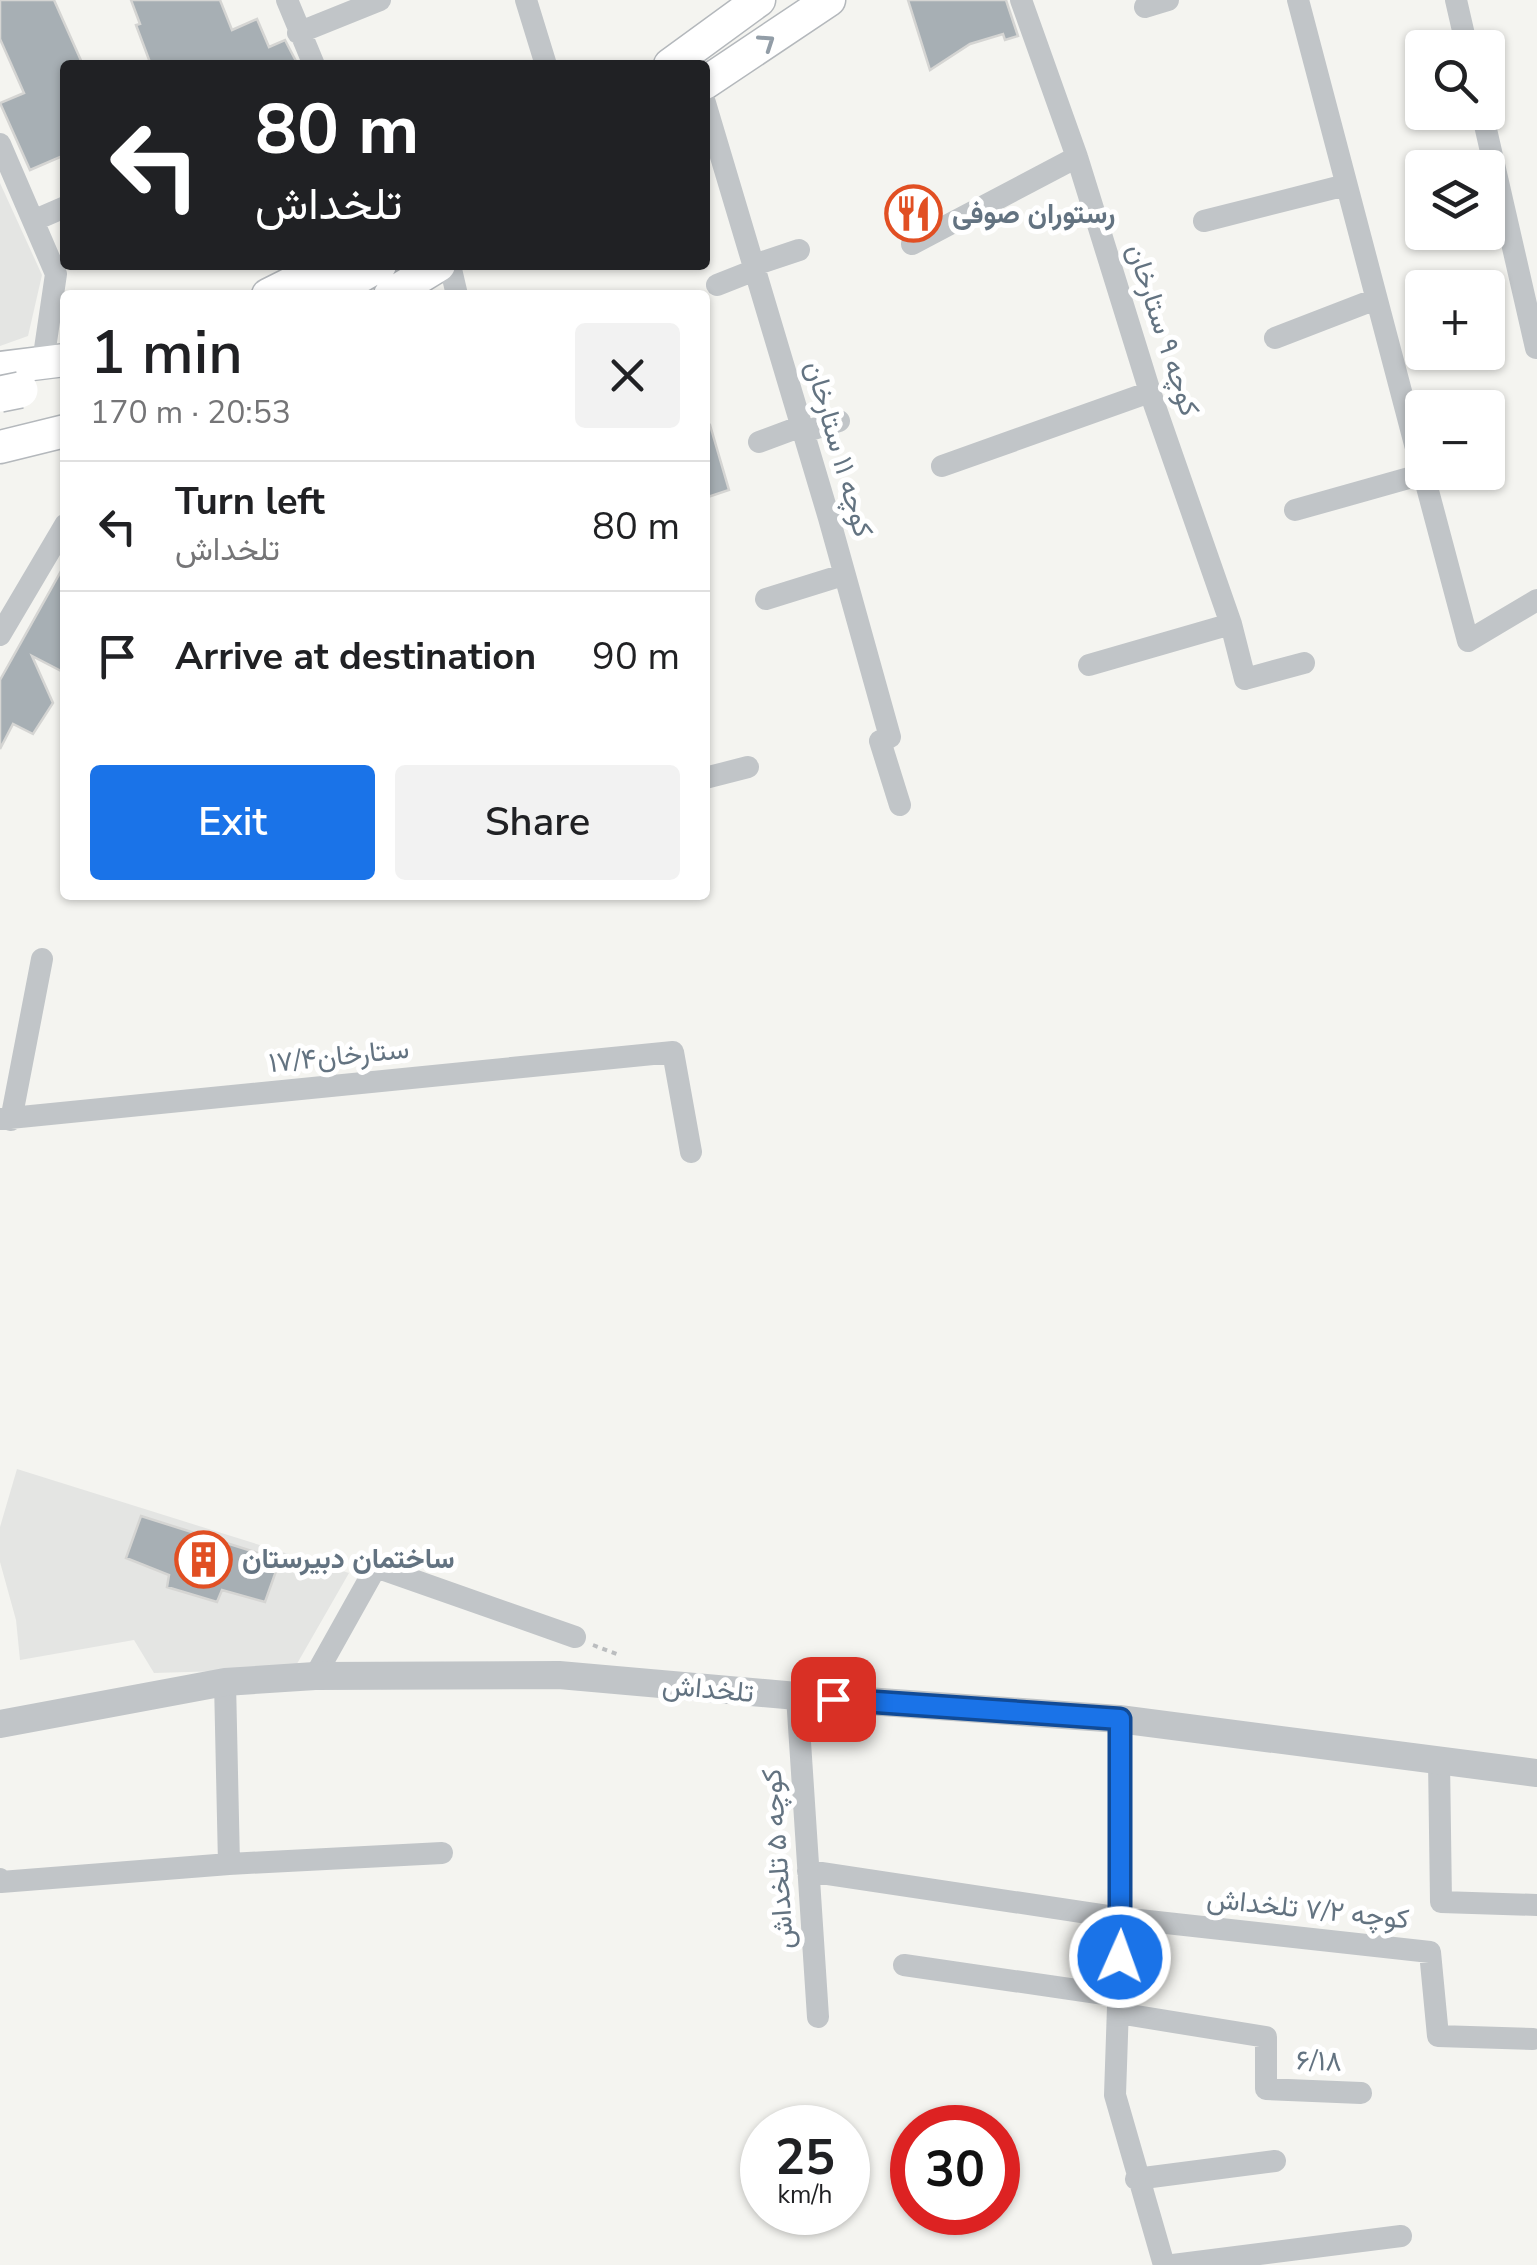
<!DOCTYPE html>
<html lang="en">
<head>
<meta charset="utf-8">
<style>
  :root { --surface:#fff; --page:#f2f2f2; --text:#202124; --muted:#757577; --line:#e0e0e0; --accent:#1a73e8 }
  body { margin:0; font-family:"Nunito Sans",Vazirmatn,sans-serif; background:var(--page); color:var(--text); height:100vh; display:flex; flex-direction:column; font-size:38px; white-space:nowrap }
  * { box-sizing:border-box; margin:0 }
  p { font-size:32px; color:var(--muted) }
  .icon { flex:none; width:55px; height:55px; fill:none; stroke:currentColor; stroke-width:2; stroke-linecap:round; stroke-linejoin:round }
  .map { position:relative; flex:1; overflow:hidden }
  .side { position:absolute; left:60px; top:290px; width:650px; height:610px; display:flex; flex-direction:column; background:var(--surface); border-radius:10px; box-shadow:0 2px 8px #0004 }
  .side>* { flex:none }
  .banner { position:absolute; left:60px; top:60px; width:650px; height:210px; border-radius:10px; box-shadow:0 2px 8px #0004; background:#202124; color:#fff; overflow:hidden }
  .buttons { position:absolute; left:1405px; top:30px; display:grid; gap:20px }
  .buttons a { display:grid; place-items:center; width:100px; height:100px; border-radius:10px; background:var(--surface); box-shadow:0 2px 8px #0004; font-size:50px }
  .speed { position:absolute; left:740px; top:2105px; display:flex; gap:20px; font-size:50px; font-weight:700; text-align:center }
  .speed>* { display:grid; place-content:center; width:130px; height:130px; border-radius:50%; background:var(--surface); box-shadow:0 2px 8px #0004; line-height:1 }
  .speed small { font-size:25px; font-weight:400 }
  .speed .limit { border:15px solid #d22; background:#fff; color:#111 }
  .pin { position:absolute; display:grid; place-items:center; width:85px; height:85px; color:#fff; margin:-42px; border-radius:20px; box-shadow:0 5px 15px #0006 }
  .me { position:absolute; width:110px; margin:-55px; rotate:2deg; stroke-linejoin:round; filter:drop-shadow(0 0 8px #0008) }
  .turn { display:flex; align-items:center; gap:35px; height:210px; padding:0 30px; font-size:45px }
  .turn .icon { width:130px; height:130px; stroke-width:2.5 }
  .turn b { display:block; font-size:70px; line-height:85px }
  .round { display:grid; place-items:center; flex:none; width:105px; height:105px; border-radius:10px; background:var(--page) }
  .headline { display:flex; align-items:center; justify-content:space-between; height:170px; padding:0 30px }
  h1 { font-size:60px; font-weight:600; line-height:75px }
  .button { display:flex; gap:20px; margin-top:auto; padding:20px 30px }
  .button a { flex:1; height:115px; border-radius:10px; background:var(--accent); color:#fff; font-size:40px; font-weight:600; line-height:115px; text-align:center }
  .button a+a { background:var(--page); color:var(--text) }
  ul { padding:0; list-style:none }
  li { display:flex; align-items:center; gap:30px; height:130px; padding:0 30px; border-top:2px solid var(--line) }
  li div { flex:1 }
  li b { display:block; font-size:38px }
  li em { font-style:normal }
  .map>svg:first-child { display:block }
  .built { fill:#e4e5e3 }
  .building { fill:#a7afb4; stroke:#d5d5d3; stroke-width:2.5 }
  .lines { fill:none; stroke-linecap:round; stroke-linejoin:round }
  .secondary-casing { stroke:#b4b8bc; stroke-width:35 }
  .path { stroke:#bbbdbf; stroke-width:4; stroke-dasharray:5 5; stroke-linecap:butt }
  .minor { stroke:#c1c5c8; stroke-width:22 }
  .tertiary { stroke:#c1c5c8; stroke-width:28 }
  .secondary { stroke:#fff; stroke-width:32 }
  .primary-bridge-casing { stroke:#b4b8bc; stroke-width:38; stroke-linecap:butt }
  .primary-bridge { stroke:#fff; stroke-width:35 }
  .oneway { stroke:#929da7 }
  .route-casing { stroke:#114b97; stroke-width:25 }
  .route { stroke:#1a73e8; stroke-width:18 }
  .labels { text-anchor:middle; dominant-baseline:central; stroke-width:10; stroke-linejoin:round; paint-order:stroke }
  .poi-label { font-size:28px; font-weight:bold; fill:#637381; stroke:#fff; text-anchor:start }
  .street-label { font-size:28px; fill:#637381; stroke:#fff }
</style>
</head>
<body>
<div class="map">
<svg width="1537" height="2265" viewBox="0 0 1537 2265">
  <rect width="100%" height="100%" fill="#f4f4f0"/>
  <path class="built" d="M 0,183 L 42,275 L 28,336 L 0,346 Z
    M 17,1469 L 349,1573 L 294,1669 L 154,1673 L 134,1640 L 20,1660 L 16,1620 L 0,1562 L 0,1527 Z"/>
  <path class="building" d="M 0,0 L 54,0 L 83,65 L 65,65 L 65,155 L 30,170 L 0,103 L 24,93 L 0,39 Z
    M 131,0 L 220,0 L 232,30 L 257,19 L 269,47 L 285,40 L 298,65 L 151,65 L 136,25 L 140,24 Z
    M 908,0 L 1006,0 L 1018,36 L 1005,40 L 1003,34 L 970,44 L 930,70 Z
    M 710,425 L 729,490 L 705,498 L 705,426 Z
    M 65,564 L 65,673 L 32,656 L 53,703 L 33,734 L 13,724 L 0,749 L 0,680 Z
    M 141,1516 L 280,1560 L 265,1602 L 222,1590 L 217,1602 L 167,1587 L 169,1575 L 126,1558 Z"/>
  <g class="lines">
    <defs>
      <path id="secondary" d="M 670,65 L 759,0
        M 705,83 L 829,0
        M 268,295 L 328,265
        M 328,295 L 380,265
        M 390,295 L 439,265
        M 0,368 L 65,360
        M 0,447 L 65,431"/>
    </defs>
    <use href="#secondary" class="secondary-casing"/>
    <path class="path" d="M 593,1645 L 617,1654"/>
    <path class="minor" d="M 287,0 L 314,65
      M 526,0 L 546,65
      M 1021,0 L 1077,157 L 1150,392 L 1231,624 L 1245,679 L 1304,663
      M 1298,0 L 1422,471
      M 1456,0 L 1467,48
      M 1145,7 L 1168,0
      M 298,33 L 380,0
      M 705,103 L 829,518 L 890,737 L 880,741 L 900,805
      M 1482,112 L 1536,348
      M 0,144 L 56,274 L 43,362
      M 35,220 L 65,207
      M 1204,221 L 1346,185
      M 912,244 L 1077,157
      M 450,265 L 457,295
      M 754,265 L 799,250
      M 717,285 L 755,270
      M 1275,338 L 1376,299
      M 804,432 L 839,421
      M 759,442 L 802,426
      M 942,466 L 1150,392
      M 1423,472 L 1468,641 L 1537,600
      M 1295,510 L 1423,474
      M 766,599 L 843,575
      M 0,635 L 65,525
      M 1089,665 L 1231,624
      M 705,778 L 748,767
      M 0,1119 L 673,1052 L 691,1152
      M 11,1120 L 42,959
      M 315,1676 L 376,1567 L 575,1637
      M 225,1682 L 229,1864 L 442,1853
      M 797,1696 L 818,2017
      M 1119,1719 L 1121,1918 L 1115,2095 L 1164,2265
      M 1439,1760 L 1441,1902 L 1537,1905
      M 808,1871 L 1121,1918 L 1430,1952 L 1438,2036 L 1533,2039
      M 0,1879 L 1,1882 L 229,1864
      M 904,1965 L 1118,1996
      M 1118,2013 L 1266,2037 L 1266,2089 L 1361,2093
      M 1136,2179 L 1275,2161
      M 1173,2265 L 1401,2236"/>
    <path class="tertiary" d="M 0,1724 L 225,1682 L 315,1676 L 559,1675 L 797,1696 L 1119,1719 L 1537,1773"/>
    <use href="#secondary" class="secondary"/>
    <defs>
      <path id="primary-bridge" d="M 0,394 L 20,390"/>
    </defs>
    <use href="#primary-bridge" class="primary-bridge-casing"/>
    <use href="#primary-bridge" class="primary-bridge"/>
  </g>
  <defs><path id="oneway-chevron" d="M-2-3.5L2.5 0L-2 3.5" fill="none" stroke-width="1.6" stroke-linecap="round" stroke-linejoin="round" transform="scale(2.5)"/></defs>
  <use class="oneway" href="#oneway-chevron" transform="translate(767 42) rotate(-34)"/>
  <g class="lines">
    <defs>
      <path id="route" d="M 833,1699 L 1120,1719 L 1120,1957"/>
    </defs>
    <use href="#route" class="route-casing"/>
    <use href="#route" class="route"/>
  </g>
  <defs>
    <symbol id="restaurant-ring" viewBox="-11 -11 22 22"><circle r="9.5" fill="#fff" stroke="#e14f23" stroke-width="1.5"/><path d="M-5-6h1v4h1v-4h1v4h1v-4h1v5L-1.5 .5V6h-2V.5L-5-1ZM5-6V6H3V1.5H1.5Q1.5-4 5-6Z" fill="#e14f23"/></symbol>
    <symbol id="building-ring" viewBox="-11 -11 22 22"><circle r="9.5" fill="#fff" stroke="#e14f23" stroke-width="1.5"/><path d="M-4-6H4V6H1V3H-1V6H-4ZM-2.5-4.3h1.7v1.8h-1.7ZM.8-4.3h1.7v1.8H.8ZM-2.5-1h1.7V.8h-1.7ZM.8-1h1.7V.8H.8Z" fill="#e14f23"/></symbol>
  </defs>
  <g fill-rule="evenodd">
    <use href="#restaurant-ring" x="882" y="182" width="63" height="63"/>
    <use href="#building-ring" x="172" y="1528" width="63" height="63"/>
  </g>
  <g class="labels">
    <g class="poi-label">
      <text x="952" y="214">رستوران صوفی</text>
      <text x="242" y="1559">ساختمان دبیرستان</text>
    </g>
    <g class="street-label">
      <text transform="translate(1163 330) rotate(72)">کوچه ۹ ستارخان</text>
      <text transform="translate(839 449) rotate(74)">کوچه ۱۱ ستارخان</text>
      <text transform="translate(339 1056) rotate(-6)">ستارخان۱۷/۴</text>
      <text transform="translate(708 1689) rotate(5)">تلخداش</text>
      <text transform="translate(778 1859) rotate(-94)">کوچه ۵ تلخداش</text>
      <text transform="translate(1308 1909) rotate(6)">کوچه ۷/۲ تلخداش</text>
      <text transform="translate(1319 2061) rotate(2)">۶/۱۸</text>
    </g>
  </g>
</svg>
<div class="buttons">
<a><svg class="icon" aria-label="search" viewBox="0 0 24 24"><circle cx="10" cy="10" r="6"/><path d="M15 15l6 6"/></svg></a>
<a><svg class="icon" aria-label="layers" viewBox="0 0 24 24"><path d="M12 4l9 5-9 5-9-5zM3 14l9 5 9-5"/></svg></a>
<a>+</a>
<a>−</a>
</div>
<div class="speed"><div>25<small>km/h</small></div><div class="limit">30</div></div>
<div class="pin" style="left:833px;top:1699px;background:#d93025"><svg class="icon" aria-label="arrive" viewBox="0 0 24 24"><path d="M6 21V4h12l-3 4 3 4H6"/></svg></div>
<svg class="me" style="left:1120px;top:1957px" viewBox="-20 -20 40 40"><circle r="17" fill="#1a73e8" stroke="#fff" stroke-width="3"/><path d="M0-11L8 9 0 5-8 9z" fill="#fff"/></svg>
<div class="banner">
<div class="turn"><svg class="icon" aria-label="left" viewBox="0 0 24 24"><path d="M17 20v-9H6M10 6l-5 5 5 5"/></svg><div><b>80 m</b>تلخداش</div></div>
</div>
<section class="side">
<div class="headline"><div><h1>1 min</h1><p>170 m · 20:53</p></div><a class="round"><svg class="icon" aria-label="close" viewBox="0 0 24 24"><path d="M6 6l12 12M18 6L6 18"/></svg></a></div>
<ul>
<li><svg class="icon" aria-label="left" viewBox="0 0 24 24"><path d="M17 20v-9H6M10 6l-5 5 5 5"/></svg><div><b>Turn left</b><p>تلخداش</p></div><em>80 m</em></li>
<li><svg class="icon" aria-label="arrive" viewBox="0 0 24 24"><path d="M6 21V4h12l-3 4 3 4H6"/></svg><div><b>Arrive at destination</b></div><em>90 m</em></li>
</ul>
<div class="button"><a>Exit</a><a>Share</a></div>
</section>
</div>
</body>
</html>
